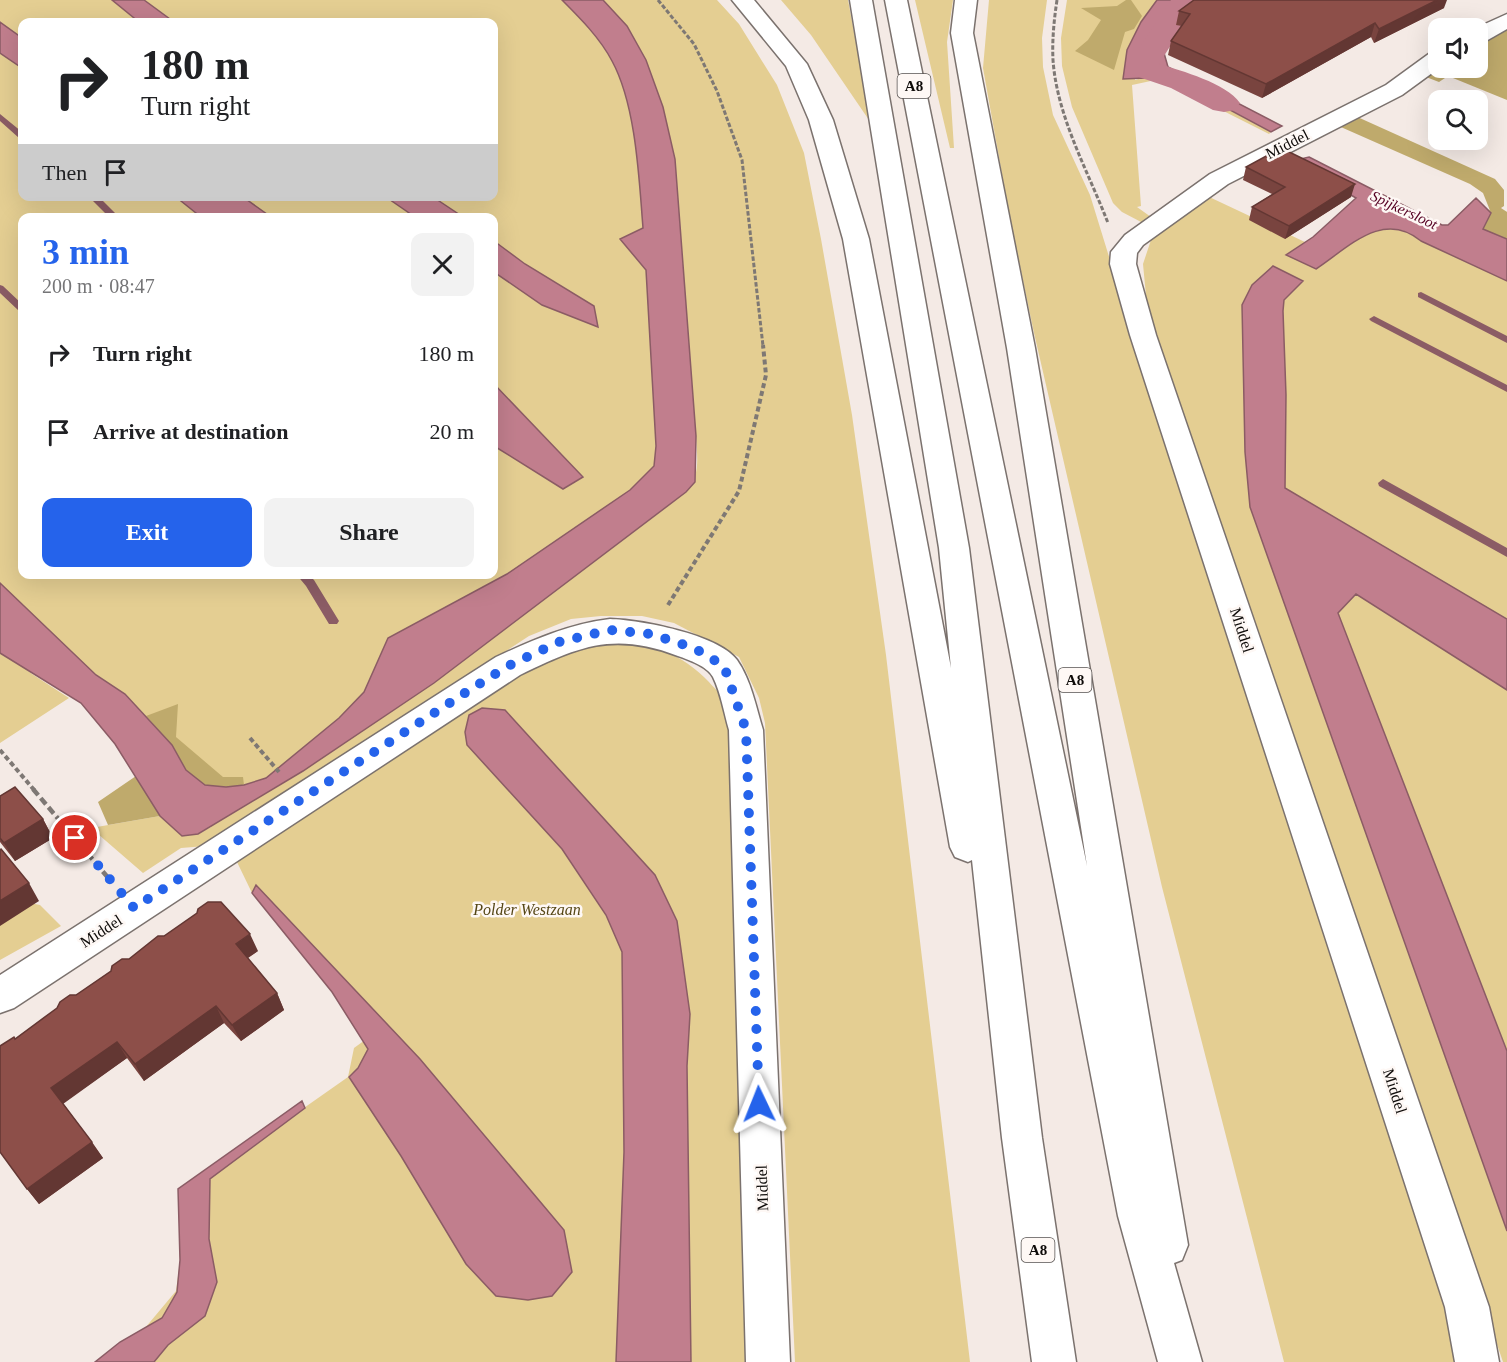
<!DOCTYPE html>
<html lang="en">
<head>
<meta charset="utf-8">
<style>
  :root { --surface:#fff; --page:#f2f2f2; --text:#202124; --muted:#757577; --accent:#2563eb }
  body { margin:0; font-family:"Times New Roman",serif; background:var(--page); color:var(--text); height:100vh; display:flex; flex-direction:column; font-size:22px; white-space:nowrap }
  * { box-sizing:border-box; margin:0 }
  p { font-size:20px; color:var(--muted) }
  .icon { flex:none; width:33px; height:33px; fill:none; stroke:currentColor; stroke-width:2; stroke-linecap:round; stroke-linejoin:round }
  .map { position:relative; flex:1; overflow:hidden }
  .side { position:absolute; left:18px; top:213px; width:480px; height:366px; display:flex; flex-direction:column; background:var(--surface); border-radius:12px; box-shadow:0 6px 24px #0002 }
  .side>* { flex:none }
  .top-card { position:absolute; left:18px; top:18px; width:480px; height:183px; border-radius:12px; box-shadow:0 6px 24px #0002; background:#fff; color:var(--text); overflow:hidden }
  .buttons { position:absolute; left:1428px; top:18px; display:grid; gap:12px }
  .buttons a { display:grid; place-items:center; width:60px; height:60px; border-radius:12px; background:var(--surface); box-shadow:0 6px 24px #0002; font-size:30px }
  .pin { position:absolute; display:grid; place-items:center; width:51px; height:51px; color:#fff; margin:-26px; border:3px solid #fff; border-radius:50%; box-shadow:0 2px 6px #0007 }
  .me { position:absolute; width:66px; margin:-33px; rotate:358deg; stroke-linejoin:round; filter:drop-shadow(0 0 4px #0008) }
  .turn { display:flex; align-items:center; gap:21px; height:126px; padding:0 24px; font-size:27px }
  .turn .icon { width:78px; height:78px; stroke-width:2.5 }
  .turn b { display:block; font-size:42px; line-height:51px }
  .then { display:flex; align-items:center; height:57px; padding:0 24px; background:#0003; gap:12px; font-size:22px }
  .round { display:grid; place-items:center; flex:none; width:63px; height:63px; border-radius:12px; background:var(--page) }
  .overview { display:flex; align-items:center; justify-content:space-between; height:102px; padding:0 24px }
  h1 { font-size:36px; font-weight:600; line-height:45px; color:var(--accent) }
  .primary-button { display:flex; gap:12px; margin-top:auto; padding:12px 24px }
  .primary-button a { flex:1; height:69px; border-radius:12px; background:var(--accent); color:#fff; font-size:24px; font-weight:600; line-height:69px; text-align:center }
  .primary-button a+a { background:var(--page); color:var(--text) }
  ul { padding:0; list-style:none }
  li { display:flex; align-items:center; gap:18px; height:78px; padding:0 24px }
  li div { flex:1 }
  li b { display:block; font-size:22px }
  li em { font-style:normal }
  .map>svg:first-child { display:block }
  .green { fill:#e4ce92; fill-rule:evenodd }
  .forest { fill:#bfaa6c }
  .water { fill:#c17e8d; stroke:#8b5c65; stroke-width:1.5 }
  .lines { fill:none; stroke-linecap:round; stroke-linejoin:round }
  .stream { fill:#8b5c65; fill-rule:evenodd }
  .canal { fill:#c17e8d; fill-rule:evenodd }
  .minor-casing { stroke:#7b726e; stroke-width:3 }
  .motorway-casing { stroke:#7b726e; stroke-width:3 }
  .path-far2 { stroke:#7e7874; stroke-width:3; stroke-dasharray:4.5 2; stroke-linecap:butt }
  .path-far1 { stroke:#7e7874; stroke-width:4; stroke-dasharray:5 3; stroke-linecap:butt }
  .path { stroke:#7e7874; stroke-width:4.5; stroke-dasharray:8 4; stroke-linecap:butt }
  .minor { fill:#fff; fill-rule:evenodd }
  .motorway { fill:#fff; fill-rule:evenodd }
  .wall { fill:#79443f }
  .shaded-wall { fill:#633733 }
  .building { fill:#8d4f49; stroke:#633733; stroke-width:1.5 }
  .route { stroke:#2563eb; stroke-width:10; stroke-dasharray:0 18 }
  .labels { text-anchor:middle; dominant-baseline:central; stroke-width:5; stroke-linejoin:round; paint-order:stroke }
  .shield { fill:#fef8f5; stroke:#565250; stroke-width:1.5 }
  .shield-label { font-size:15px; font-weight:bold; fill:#0e0b09 }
  .far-water-label { font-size:15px; font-style:italic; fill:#560224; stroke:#fef8f5 }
  .street-label { font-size:16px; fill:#0e0b09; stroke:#fef8f5 }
  .park-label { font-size:16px; font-style:italic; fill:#564716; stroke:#fef8f5 }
</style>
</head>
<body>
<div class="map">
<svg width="1507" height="1362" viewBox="0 0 1507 1362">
  <rect width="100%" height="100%" fill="#f4eae5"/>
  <path class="green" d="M 0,0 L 717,0 L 739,24 L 777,85 L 804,153 L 821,239 L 852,415 L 886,655 L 970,1362 L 795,1362 L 765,723 L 759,698 L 739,657 L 674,623 L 642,616 L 601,616 L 571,619 L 529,636 L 445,691 L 460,705 C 494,684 528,657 566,644 C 614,628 675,645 709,682 C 713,687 721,693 723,699 C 727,707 728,717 731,725 L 746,1362 L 103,1362 L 145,1328 L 176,1291 L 180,1261 L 179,1208 L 192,1197 L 187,1190 L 348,1077 L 354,1048 L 365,1040 L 355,1026 L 324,969 L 256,885 L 252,893 L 237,862 L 219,838 L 206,846 L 181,848 L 143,873 L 91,828 L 160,816 L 182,836 L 198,834 L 211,827 L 206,819 L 211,816 L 92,687 L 71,686 L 37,667 L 0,639 ZM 22,22 L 494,22 L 494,196 L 22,196 ZM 669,137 L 675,159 L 696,436 C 697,457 701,475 686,492 L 436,681 L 430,675 L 518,618 L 684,490 L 693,480 L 696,461 L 674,158 ZM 22,218 L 494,218 L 494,574 L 22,574 Z
    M 781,0 L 848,0 L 871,123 L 811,35 Z
    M 915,0 L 953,0 L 947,42 L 954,148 L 950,148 Z
    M 989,0 L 1047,0 L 1042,38 L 1043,67 L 1053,115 L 1090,195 L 1198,545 L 1353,1018 L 1441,1274 L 1456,1362 L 1284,1362 L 1162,887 L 1034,333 L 1010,219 L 983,68 Z
    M 1067,0 L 1157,0 L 1141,22 L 1135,80 L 1160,73 L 1271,132 L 1269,134 L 1160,79 L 1132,85 L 1141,206 L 1137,207 L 1151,217 L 1143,223 L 1122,212 L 1113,203 L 1072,107 L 1062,66 L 1061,38 Z
    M 1205,195 L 1307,243 C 1327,226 1343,208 1366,195 L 1448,230 C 1464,221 1488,202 1507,212 L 1507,1362 L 1503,1362 L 1147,306 L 1143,264 L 1152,237 Z
    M 0,647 L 32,674 L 69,698 L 0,743 Z
    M 0,897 L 40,905 L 61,926 L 0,960 Z"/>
  <path class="forest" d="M 1126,0 L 1131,0 L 1142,16 L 1134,29 L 1125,32 L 1114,70 L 1075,51 L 1088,40 L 1101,20 L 1081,8 L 1117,6 Z
    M 1507,25 L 1507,100 L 1448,76 L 1439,82 L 1426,77 L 1439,68 L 1478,68 L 1478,41 Z
    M 1353,115 L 1495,179 L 1504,190 L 1504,206 L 1501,208 L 1507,212 L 1507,239 L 1483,229 L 1491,213 L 1483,193 L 1470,184 L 1334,124 Z
    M 178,704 L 176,737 L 223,777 L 243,777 L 244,785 L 226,787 L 205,785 L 186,770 L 172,745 L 146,716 Z
    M 136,776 L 160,816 L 108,825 L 98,802 Z"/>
  <path class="water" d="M 112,0 L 144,0 L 174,22 L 139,22 Z
    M 562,0 L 603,0 L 627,26 L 646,60 L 663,107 L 675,159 L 696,436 L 695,482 L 686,492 L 434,683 L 303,771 L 198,834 L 182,836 L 160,816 L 115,744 L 81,703 L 0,653 L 0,583 L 96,675 L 125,694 L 172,745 L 186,770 L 205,785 L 226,787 L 244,785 L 266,778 L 339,718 L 364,692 L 388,638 L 507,574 L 630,490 L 654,466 L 656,446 L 646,270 L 620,239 L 643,228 C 639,178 636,105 612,61 C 600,38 580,18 562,0 Z
    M 1157,0 L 1198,0 L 1181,19 L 1164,53 L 1168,67 L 1282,126 L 1271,132 L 1161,73 L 1146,78 L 1123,79 L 1127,50 L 1141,22 Z
    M 0,22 L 22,38 L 22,68 L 0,53 Z
    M 1309,157 L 1442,225 L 1448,225 L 1476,198 L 1491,213 L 1483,229 L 1507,239 L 1507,281 L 1421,241 C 1383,209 1348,248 1316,269 L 1286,255 L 1313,237 L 1356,198 L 1292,161 Z
    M 176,197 L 243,197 L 271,217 L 201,217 Z
    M 386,197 L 433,197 L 463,217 L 415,217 Z
    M 494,241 L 525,264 L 594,306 L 598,327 L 542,305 L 494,272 Z
    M 1273,266 L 1303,281 L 1284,300 L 1283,311 L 1286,395 L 1285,488 L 1507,619 L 1507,690 L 1356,594 L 1338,613 L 1507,1051 L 1507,1231 L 1250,507 L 1245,452 L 1242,305 L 1252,285 Z
    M 494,384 L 583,477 L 563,489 L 494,446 Z
    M 482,708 L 505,710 L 655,875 L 677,921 L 690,1014 L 687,1066 L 691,1362 L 616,1362 L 624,1152 L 622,952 L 606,915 L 562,849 L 467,745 L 465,732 L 469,715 Z
    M 256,885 L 420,1059 L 564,1230 L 572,1272 L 552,1296 L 528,1300 L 496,1296 L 466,1264 L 401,1156 L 349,1077 L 358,1068 L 368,1049 L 332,992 L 252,893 Z
    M 302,1101 L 305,1108 L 210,1179 L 209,1239 L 217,1282 L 205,1316 L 168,1345 L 154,1362 L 95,1362 L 120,1342 L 162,1318 L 177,1292 L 180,1260 L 178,1189 Z"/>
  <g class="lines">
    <path class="stream" d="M 0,114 L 22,132 L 22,138 L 19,138 L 0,121 Z
      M 88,196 L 98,196 L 120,218 L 110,218 Z
      M 0,285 L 3,286 L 22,304 L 22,312 L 19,311 L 0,293 Z
      M 1421,292 L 1507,336 L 1507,343 L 1418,297 L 1418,293 Z
      M 1374,316 L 1507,385 L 1507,392 L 1371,321 L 1369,319 Z
      M 1383,479 L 1507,548 L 1507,557 L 1379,486 L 1378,483 Z
      M 296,574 L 308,574 L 314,580 L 339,621 L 337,624 L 329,624 L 306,586 Z"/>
    <path class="canal" d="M 1171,0 L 1199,0 L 1159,64 C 1182,71 1226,83 1240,103 L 1235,110 L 1224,112 L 1213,110 L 1171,88 L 1130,74 L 1126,68 Z"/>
    <defs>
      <path id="minor" d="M 1507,14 L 1507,29 L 1486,41 L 1478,42 L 1478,28 L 1476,28 Z
        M 1438,51 L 1439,68 L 1402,95 L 1228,184 L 1143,245 L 1137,253 L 1136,264 L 1156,335 L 1489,1307 L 1499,1362 L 1455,1362 L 1445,1307 L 1130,335 L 1110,264 L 1111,252 L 1125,235 L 1210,174 L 1386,85 L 1430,53 Z
        M 610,619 C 640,620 718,634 737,660 C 751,680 756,707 763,730 L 790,1362 L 746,1362 L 729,730 C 724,713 721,693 713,677 C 707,666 689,660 678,656 C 613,631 578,647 520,675 L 14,1008 L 0,1013 L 0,975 L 496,657 C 533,640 569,624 610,619 Z"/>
      <path id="motorway" d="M 732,0 L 754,0 L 807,64 L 833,120 L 869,239 L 951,668 L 939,548 L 850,0 L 872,0 L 969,548 L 1042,1138 L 1076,1362 L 1032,1362 L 1002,1138 L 972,860 L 968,862 L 955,857 L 950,847 L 843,239 L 809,120 L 786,66 Z
        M 885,0 L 907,0 L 1087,866 L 1007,348 L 951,33 L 955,0 L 977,0 L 973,33 L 1035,348 L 1188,1245 L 1182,1260 L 1174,1263 L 1202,1362 L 1158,1362 L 1118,1216 Z"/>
    </defs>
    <use href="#minor" class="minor-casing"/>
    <use href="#motorway" class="motorway-casing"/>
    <path class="path-far2" d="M 658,0 L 694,44 L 717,91 L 742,160 L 763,346
      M 1057,0 C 1054,20 1052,40 1053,60 C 1057,117 1088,171 1108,223"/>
    <path class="path-far1" d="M 668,605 L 739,491 L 766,375 L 763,345
      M 250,738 L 279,772
      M 0,750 L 35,791"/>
    <path class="path" d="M 33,789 L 110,880"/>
    <use href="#minor" class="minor"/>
    <use href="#motorway" class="motorway"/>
  </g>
  <path class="wall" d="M 1444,8 L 1374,43 L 1371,37 L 1262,98 L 1168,55 L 1171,41 L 1182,26 L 1176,25 L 1179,11 Z
    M 1246,167 L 1351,197 L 1285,239 L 1249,220 L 1252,207 L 1272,194 L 1243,180 Z
    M 0,796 L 43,819 L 53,838 L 15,861 L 0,842 Z
    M 258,951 L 248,958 L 277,993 L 284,1010 L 241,1041 L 224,1023 L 144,1081 L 127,1058 L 63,1103 L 103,1158 L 39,1204 L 27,1189 L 15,1039 L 76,995 Z"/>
  <path class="shaded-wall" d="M 1437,0 L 1447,0 L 1444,8 L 1374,43 L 1379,29 Z
    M 1375,23 L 1371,37 L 1262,98 L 1266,84 Z
    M 1355,184 L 1351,197 L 1285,239 L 1289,226 Z
    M 43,819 L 53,838 L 15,861 L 4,843 Z
    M 29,883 L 39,901 L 0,926 L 0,901 Z
    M 250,934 L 258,951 L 243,961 L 236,944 Z
    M 277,993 L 284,1010 L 241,1041 L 232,1025 Z
    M 216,1006 L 224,1023 L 144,1081 L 135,1064 Z
    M 117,1042 L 127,1058 L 63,1104 L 51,1088 Z
    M 92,1142 L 103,1158 L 39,1204 L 27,1189 Z"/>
  <path class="building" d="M 1194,0 L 1437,0 L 1379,29 L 1375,23 L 1266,84 L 1171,41 L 1190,14 L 1179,11 Z
    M 1281,148 L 1355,184 L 1289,226 L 1252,207 L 1285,187 L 1246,167 Z
    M 15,787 L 43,819 L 4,843 L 0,838 L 0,796 Z
    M 1,849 L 29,883 L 0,901 L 0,850 Z
    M 208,902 L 221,902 L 250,934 L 236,944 L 277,993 L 232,1025 L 216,1006 L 135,1064 L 117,1042 L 51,1088 L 92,1142 L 27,1189 L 0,1152 L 0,1046 L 14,1037 L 15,1039 L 57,1008 L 60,1002 L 70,995 L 76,995 L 111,971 L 112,966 L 122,959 L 129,959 L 158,936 L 164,936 L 197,913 L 198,909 Z"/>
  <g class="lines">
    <path class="route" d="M 75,838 L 134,908 L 468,691 L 508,666 L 559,642 L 610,630 L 651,634 L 694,648 L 724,666 L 746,730 L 759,1104"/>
  </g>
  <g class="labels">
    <g class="shield">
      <rect x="897.5" y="74" width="33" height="24" rx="4.5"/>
      <rect x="1058.5" y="668" width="33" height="24" rx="4.5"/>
      <rect x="1021.5" y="1238" width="33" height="24" rx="4.5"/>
    </g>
    <g class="shield-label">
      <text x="914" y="86">A8</text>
      <text x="1075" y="680">A8</text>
      <text x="1038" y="1250">A8</text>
    </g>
    <g class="far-water-label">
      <text transform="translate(1404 210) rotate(25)">Spijkersloot</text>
    </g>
    <g class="street-label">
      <text transform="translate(1287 144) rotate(-27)">Middel</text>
      <text transform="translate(1242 630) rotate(72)">Middel</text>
      <text transform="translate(101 931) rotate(-33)">Middel</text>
      <text transform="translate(1395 1091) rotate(72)">Middel</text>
      <text transform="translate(762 1188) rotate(-92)">Middel</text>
    </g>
    <g class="park-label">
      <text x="527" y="909">Polder Westzaan</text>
    </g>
  </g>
</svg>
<div class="buttons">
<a><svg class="icon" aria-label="sound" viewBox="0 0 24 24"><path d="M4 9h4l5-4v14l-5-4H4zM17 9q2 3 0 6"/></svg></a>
<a><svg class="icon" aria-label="search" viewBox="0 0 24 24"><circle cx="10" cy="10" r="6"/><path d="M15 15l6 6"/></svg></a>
</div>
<div class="pin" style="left:75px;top:838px;background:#d93025"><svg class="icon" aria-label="arrive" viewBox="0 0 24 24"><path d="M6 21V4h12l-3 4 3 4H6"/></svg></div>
<svg class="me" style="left:759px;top:1104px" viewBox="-20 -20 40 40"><path d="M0-17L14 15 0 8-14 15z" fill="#2563eb" stroke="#fff" stroke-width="4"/></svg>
<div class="top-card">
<div class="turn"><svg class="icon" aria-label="right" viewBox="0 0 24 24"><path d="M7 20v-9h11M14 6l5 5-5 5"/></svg><div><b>180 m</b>Turn right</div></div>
<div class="then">Then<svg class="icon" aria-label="arrive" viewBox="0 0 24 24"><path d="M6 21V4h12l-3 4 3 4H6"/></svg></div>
</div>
<section class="side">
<div class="overview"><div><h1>3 min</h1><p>200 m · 08:47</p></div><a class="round"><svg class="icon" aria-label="close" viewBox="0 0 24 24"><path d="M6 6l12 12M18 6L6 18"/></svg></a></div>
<ul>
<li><svg class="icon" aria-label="right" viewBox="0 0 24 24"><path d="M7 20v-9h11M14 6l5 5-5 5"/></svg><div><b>Turn right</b></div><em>180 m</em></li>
<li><svg class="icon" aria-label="arrive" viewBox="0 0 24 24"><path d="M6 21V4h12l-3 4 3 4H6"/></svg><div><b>Arrive at destination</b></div><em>20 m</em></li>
</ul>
<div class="primary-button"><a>Exit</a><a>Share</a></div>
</section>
</div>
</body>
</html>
